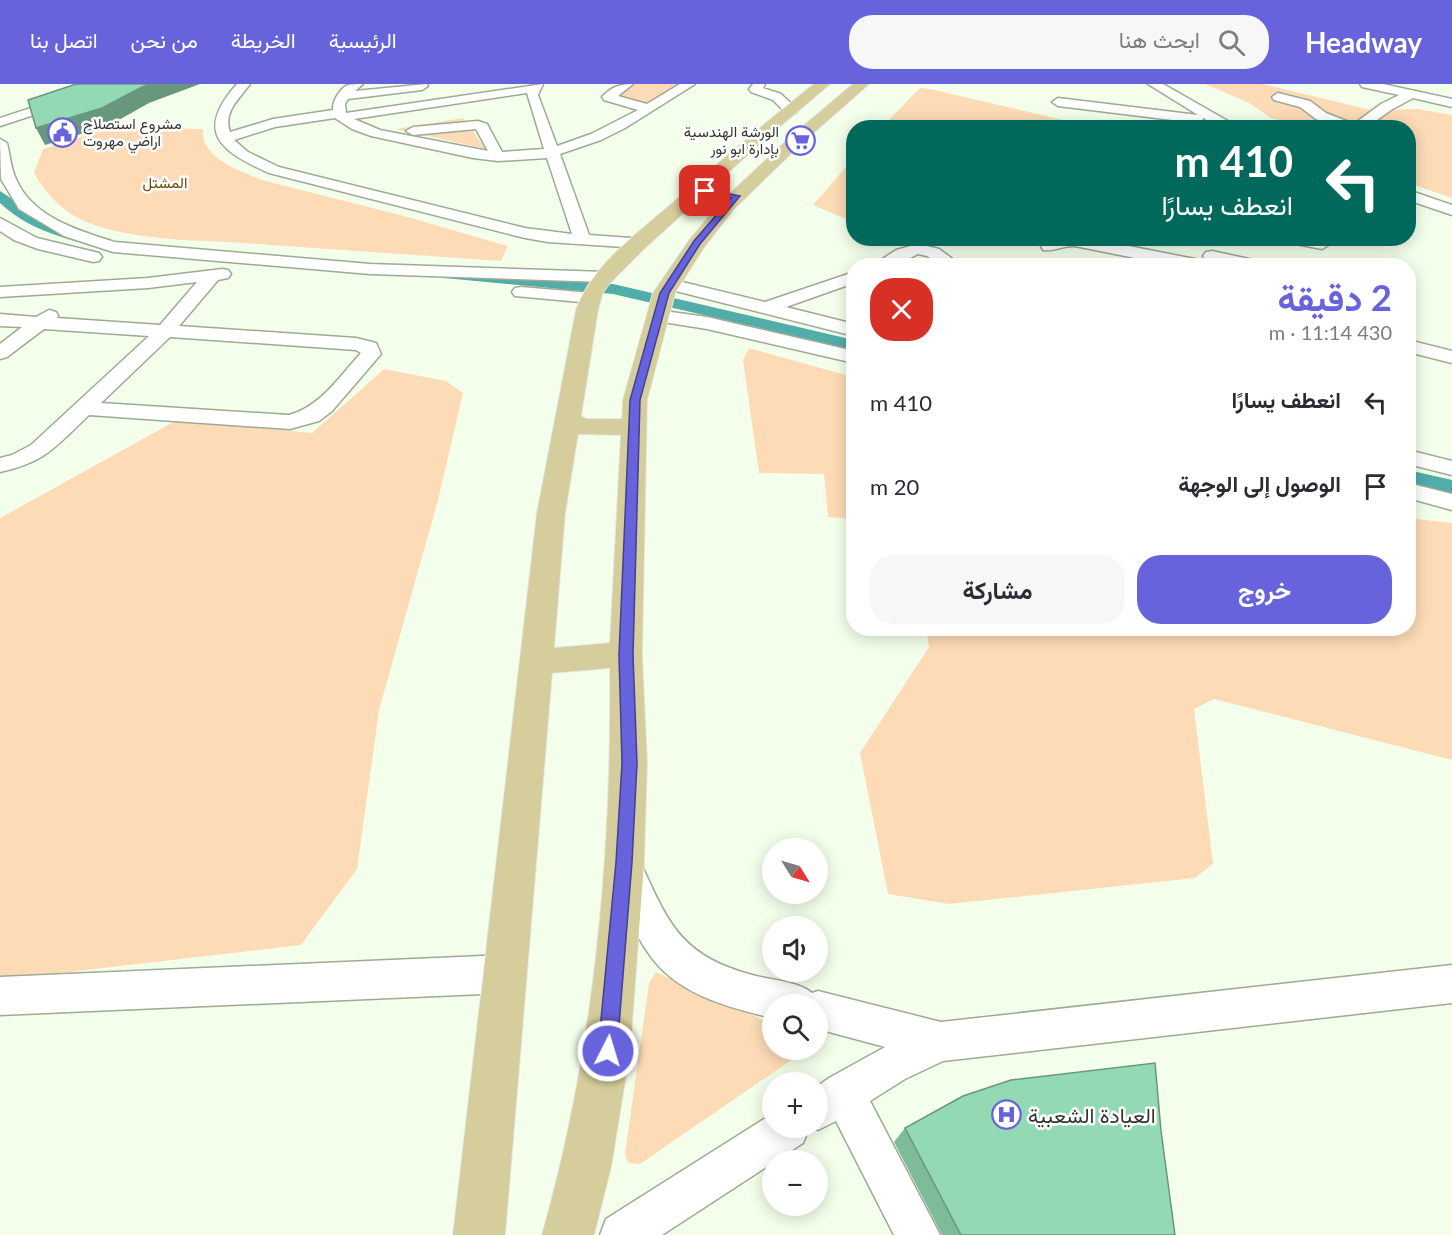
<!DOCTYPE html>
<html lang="ar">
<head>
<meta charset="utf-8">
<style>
  :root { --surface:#fff; --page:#f7f7f7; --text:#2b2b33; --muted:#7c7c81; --accent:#6763dc }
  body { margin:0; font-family:Lato,Vazirmatn,sans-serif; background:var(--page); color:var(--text); direction:rtl; height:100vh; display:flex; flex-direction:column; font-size:22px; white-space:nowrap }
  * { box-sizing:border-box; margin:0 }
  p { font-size:20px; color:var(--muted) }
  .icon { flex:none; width:33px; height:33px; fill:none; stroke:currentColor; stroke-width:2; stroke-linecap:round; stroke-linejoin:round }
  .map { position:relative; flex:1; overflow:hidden; direction:ltr }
  .sheet { position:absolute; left:846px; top:174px; width:570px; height:378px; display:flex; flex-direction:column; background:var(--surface); border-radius:24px; box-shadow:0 3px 15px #0003; direction:rtl }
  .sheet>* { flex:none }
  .banner { position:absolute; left:846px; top:36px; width:570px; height:126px; border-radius:24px; box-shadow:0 3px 15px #0003; direction:rtl; background:#00695c; color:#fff; overflow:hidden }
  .needle { width:39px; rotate:127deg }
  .buttons { position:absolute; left:762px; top:754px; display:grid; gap:12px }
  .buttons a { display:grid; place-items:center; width:66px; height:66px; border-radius:50%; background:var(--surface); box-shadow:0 3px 15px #0003; font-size:30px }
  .pin { position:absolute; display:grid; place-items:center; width:51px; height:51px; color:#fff; margin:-26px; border-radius:12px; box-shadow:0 3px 9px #0006 }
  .me { position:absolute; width:66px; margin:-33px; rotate:5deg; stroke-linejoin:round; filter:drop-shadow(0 0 4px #0008) }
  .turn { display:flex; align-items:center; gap:21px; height:126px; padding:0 24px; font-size:27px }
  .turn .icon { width:78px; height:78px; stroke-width:2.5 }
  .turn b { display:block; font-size:42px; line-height:51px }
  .round { display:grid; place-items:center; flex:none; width:63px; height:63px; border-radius:24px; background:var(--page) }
  .overview { display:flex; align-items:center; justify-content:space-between; height:102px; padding:0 24px }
  h1 { font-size:36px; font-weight:700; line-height:45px; color:var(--accent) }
  .action { display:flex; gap:12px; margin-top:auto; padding:12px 24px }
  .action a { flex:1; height:69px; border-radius:24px; background:var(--accent); color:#fff; font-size:24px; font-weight:700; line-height:69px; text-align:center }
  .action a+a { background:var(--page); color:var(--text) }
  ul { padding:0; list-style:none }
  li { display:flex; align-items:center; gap:18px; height:84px; padding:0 24px }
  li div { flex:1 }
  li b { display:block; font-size:22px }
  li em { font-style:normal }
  header { display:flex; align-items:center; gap:36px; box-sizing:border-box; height:84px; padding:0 30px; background:var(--accent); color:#fff }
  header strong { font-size:28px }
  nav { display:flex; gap:33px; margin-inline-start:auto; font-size:21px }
  .search { width:420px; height:54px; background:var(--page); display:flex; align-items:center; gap:15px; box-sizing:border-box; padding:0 21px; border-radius:24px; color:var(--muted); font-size:22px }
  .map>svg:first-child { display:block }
  .green { fill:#fcdbb6 }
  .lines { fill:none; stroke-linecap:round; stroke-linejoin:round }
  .canal { fill:#50ada8; fill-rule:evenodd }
  .minor-casing { stroke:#9eaa93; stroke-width:3 }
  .major-casing { stroke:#e6e7e6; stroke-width:2 }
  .minor { fill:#fff; fill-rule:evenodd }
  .major { fill:#d5cd9b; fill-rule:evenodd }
  .wall { fill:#7ebb9b }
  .shaded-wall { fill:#67987e }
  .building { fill:#93d9b4; stroke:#67987e; stroke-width:1.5 }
  .route { fill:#6763dc; stroke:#43408f; stroke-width:1.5 }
  .labels { text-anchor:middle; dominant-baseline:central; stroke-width:5; stroke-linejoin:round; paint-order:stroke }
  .far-poi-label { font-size:15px; fill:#31362d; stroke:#fff; text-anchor:start }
  .far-park-label { font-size:15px; fill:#724600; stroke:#fff }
  .near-poi-label { font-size:21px; fill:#31362d; stroke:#fff; text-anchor:start }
</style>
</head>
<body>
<header>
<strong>Headway</strong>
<div class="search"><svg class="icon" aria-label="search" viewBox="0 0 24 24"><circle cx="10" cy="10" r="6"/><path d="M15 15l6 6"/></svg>ابحث هنا</div>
<nav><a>الرئيسية</a><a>الخريطة</a><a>من نحن</a><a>اتصل بنا</a></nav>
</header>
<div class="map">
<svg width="1452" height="1151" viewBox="0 0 1452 1151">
  <rect width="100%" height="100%" fill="#f4ffeb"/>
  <path class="green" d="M 635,0 L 678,0 L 650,19 L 615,12 Z
    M 1205,0 L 1263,0 L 1371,26 L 1418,25 L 1452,31 L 1452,114 L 1409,99 L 1408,44 L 1304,43 L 1271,34 L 1249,19 Z
    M 920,4 L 930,5 L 1093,43 L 882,43 Z
    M 463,34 L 486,65 L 396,45 Z
    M 114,43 L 203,45 C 200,74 240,87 262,96 L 404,132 L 508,162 L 501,177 C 415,171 330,165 245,159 C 194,156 129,157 82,136 C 61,126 45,109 34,89 L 43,65 Z
    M 853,75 L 853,138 L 813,121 Z
    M 749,264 L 853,293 L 853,435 L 828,433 L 824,390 L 759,389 L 743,276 Z
    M 384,285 L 446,297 L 463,309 L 438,416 L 379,626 L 357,785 L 301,861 L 0,896 L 0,434 L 179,335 L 312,349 Z
    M 1416,435 L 1452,439 L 1452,676 L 1214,615 L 1194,625 L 1213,780 L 1195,794 L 949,820 L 888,810 L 860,669 L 929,563 L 926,545 L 1408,544 L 1409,436 Z
    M 656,888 L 772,940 L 772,966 L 806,966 L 640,1080 L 628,1079 L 625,1070 L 649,899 Z"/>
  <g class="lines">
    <path class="canal" d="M 0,107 L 47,138 L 96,154 L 98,157 L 91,161 C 58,153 25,143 0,119 Z
      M 450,186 L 613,200 L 854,256 L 854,266 L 613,210 L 444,194 L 442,191 L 444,188 Z
      M 1408,386 L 1452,396 L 1452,410 L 1408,399 Z"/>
    <defs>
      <path id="minor" d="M 104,0 L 122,0 L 120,3 L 0,42 L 0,34 Z
        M 237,0 L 250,0 C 239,15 223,28 230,48 L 273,35 L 333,26 C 332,18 340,4 348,1 C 352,0 359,0 363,0 L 355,7 L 427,0 L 428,2 L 422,6 L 348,15 L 345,20 L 346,29 L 543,0 L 538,11 L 557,62 L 591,50 L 638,26 L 604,16 L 602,13 C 611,3 620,0 633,0 L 618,12 L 647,20 L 680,0 L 695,0 L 625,44 L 601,56 L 560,70 L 589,151 L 645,155 L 647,159 L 645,163 L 639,164 L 548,158 L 525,154 L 269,89 C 220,67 194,48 237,0 ZM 527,9 L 544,65 L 502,68 L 487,40 L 478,37 L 413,43 L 406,47 L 413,51 L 476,45 L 488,67 L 380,46 L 354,35 ZM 335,34 L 352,45 L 371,52 L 473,74 L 498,77 L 547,74 L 572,150 L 525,144 L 279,83 L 248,68 L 234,56 L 275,43 Z
        M 753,0 L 765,0 L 763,4 L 781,10 L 798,26 L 796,29 L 786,29 L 773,16 L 751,8 L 749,5 Z
        M 1148,0 L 1163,0 L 1240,44 L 1222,44 L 1203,34 L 1202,38 L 1197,39 L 1058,22 L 1052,18 L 1058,14 L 1198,31 Z
        M 1360,0 L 1383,0 L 1452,15 L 1452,23 L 1413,14 L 1391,26 L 1366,44 L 1339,44 L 1316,35 L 1300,23 L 1274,16 L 1272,13 L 1278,9 L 1310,17 L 1326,29 L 1354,40 L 1381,20 L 1399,11 L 1362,3 Z
        M 0,55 L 7,59 C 10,71 11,85 16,95 C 32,133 79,147 115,158 L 370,180 L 605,188 L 611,189 L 614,193 L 611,197 L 605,198 L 370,190 L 113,168 L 64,152 L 19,125 L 1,95 Z
        M 1408,106 L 1452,121 L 1452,131 L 1408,116 Z
        M 0,134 L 37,154 L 99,169 L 102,173 L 99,177 L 93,178 L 38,165 L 14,156 L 0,147 Z
        M 1050,154 L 1088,154 L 1205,177 L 1213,182 L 1175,182 L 1075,162 C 1063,161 1054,168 1043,166 L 1041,162 Z
        M 1283,154 L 1328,156 L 1330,160 L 1322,165 L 1285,158 Z
        M 918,160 L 939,165 L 962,182 L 942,182 L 927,172 L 918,170 L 894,182 L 872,182 L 896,166 Z
        M 1212,167 L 1263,178 L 1265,182 L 1231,182 L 1206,176 L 1203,172 L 1206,168 Z
        M 222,185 L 228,186 L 231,190 L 228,194 L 218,196 L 179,242 L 356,254 L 376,259 L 381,270 L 332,327 L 319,337 L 290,345 L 89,331 C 56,362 46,378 0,388 L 0,374 L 12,371 L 31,361 L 149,252 L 44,245 L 7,273 L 0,275 L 0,260 L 22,243 L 0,242 L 0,230 L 36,233 L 49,226 L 56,228 L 58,232 L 57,234 L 160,241 L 197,198 L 148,204 L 0,213 L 0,203 L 148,194 ZM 170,253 L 356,266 L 361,269 C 340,292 320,323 289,331 L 101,319 Z
        M 854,188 L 854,199 L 786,223 L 854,240 L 854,252 L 664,204 L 661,200 L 664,196 L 670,195 L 765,218 Z
        M 521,203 L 591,209 L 597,210 L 600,214 L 597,218 L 591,219 L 515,212 L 512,208 L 515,204 Z
        M 657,226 L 707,233 L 854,267 L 854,279 L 707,245 L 650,236 L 648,232 L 650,228 Z
        M 1408,256 L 1452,267 L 1452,279 L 1408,268 Z
        M 1408,366 L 1452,377 L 1452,391 L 1408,380 Z
        M 1408,399 L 1452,410 L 1452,426 L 1408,414 Z
        M 625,766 L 637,771 C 668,838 678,872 756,892 C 773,896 799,898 812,909 L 818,907 L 941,938 L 1452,881 L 1452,919 L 943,977 L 905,995 L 870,1017 L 940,1151 L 894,1151 L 836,1037 L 818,1046 L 814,1044 L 818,1044 L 818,1002 L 829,994 L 885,963 L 818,945 L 818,921 L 772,921 L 772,934 C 727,923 676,910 649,870 C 630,843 620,811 608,782 L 613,771 Z
        M 505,871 L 518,877 L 524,890 L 518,903 L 505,909 L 0,931 L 0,893 Z
        M 772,1030 L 772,1044 L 809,1044 L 803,1059 L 662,1151 L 600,1151 L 606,1135 Z"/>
      <path id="major" d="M 814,0 L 830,0 L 765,55 L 646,163 L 609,200 L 603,208 L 598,226 L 581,332 L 586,335 L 622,335 L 623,316 L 653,209 L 690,155 L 722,117 L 789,54 L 853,0 L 869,0 L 801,60 L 734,125 L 705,162 L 675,209 L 647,316 L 642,571 L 647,679 L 644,778 L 630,967 L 611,1083 L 594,1151 L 542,1151 C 594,968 612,775 610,584 L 552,589 L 505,1151 L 453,1151 L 537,429 L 576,226 C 592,180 641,147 677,115 C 722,76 767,37 814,0 ZM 578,350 L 621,351 L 610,559 L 554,564 L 565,429 Z"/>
    </defs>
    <use href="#minor" class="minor-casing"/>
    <use href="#major" class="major-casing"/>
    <use href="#minor" class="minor"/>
    <use href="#major" class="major"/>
  </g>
  <path class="wall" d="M 905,1044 L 1161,1047 L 1175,1151 L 942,1151 L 894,1058 Z"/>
  <path class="shaded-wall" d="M 151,0 L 200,0 L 149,19 L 110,41 L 45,61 L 36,44 Z"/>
  <path class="building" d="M 76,0 L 151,0 L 142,3 L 102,24 L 36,44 L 28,16 Z
    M 1155,979 L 1161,1047 L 1175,1151 L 961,1151 L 905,1044 L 963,1012 L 1011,996 Z"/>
  <path class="route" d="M 705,105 L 740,112 L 700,160 L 669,209 L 640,316 L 633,571 L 637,679 L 632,778 L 617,967 L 614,973 L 608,976 L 601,973 L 598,967 L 616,778 L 622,679 L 619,571 L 630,316 L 660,209 L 694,157 L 731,114 L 703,109 Z"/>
  <defs>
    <symbol id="civic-ring" viewBox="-11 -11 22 22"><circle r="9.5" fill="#fff" stroke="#6763dc" stroke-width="1.5"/><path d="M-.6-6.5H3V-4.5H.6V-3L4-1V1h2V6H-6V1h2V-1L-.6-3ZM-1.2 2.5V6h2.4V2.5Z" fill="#6763dc"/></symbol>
    <symbol id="supermarket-ring" viewBox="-11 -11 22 22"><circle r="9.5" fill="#fff" stroke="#6763dc" stroke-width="1.5"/><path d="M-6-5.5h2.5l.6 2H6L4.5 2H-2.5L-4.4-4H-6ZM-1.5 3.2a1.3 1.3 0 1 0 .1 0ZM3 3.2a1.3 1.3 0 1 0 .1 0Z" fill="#6763dc"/></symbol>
    <symbol id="hospital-ring" viewBox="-11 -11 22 22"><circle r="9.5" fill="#fff" stroke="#6763dc" stroke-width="1.5"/><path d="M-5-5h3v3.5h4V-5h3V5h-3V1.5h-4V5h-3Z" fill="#6763dc"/></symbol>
  </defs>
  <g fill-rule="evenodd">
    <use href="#civic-ring" x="46" y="32" width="33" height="33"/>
    <use href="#supermarket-ring" x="784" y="40" width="33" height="33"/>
    <use href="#hospital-ring" x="990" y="1014" width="33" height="33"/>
  </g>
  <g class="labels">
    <g class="far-poi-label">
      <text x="83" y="39">مشروع استصلاح<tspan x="83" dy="17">اراضي مهروت</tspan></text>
      <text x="779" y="47" text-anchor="end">الورشة الهندسية<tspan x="779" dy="17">بإدارة ابو نور</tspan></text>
    </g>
    <g class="far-park-label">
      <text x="165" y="98">المشتل</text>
    </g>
    <g class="near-poi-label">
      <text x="1028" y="1030">العيادة الشعبية</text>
    </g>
  </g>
</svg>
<div class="buttons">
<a><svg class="needle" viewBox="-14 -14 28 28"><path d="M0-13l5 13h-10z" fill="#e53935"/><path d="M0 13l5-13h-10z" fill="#7c7c81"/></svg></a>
<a><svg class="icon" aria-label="sound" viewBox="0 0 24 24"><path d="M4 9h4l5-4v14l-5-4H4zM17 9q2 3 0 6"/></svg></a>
<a><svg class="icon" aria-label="search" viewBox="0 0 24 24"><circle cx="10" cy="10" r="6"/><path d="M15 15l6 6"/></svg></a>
<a>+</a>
<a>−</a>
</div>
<div class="pin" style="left:705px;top:107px;background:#d93025"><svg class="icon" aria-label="arrive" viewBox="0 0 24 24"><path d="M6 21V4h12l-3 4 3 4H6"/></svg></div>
<svg class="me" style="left:608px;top:967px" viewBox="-20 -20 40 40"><circle r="17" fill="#6763dc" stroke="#fff" stroke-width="3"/><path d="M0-11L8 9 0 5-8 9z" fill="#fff"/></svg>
<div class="banner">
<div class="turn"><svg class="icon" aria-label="left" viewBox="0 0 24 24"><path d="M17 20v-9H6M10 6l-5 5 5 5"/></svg><div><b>410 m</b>انعطف يسارًا</div></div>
</div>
<section class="sheet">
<div class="overview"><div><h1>2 دقيقة</h1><p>430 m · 11:14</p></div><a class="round" style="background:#d93025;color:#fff"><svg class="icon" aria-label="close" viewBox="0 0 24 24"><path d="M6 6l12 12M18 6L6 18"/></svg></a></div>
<ul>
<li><svg class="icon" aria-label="left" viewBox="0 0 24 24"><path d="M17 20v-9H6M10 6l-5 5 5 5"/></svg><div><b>انعطف يسارًا</b></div><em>410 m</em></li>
<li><svg class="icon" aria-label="arrive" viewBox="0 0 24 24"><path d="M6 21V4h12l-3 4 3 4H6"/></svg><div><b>الوصول إلى الوجهة</b></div><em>20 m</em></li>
</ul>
<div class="action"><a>خروج</a><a>مشاركة</a></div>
</section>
</div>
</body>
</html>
